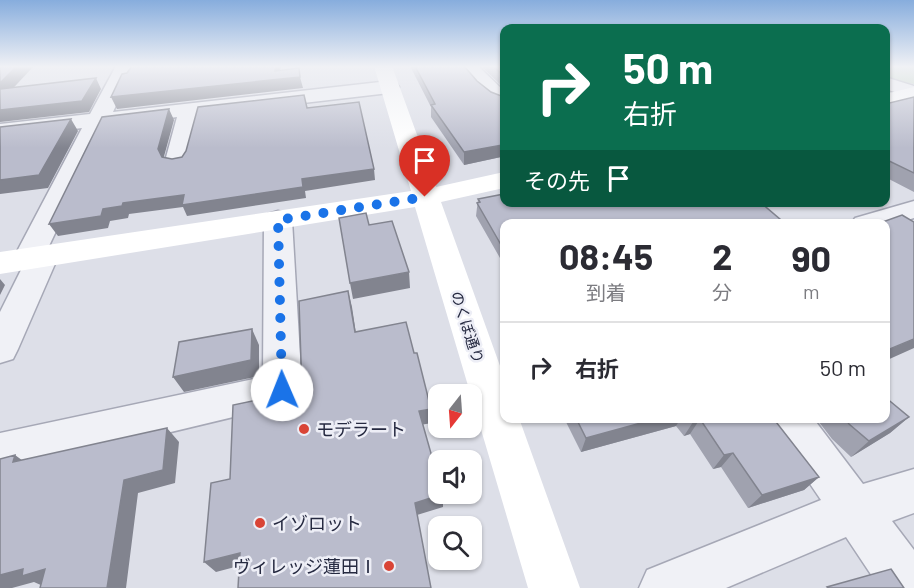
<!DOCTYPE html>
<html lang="ja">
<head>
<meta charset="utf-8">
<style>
  :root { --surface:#fff; --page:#f2f2f3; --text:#2b2b33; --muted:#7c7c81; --line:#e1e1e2 }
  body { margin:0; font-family:Barlow,"Noto Sans JP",sans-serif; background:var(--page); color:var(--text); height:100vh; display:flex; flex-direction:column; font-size:22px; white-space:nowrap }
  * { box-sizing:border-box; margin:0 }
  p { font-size:20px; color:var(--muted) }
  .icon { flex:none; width:33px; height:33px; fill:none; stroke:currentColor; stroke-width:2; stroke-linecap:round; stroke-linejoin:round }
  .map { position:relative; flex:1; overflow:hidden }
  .drawer { position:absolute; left:500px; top:219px; width:390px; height:204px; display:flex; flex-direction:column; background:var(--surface); border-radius:12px; box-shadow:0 2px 4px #0004 }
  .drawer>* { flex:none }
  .top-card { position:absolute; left:500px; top:24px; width:390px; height:183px; border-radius:12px; box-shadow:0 2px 4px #0004; background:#0b6e4f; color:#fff; overflow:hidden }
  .needle { width:39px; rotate:197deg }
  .fabs { position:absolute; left:428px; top:384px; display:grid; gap:12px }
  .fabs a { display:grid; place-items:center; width:54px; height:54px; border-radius:12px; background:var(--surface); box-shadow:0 2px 4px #0004; font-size:30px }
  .pin { position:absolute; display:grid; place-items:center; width:51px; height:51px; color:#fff; margin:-62px -26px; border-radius:50% 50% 50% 0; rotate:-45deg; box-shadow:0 0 6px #0007 }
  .pin .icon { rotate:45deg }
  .me { position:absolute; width:66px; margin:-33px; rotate:359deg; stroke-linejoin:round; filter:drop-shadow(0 0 4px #0008) }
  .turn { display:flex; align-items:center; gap:21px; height:126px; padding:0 24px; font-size:27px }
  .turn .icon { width:78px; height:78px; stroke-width:2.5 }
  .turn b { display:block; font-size:42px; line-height:51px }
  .then { display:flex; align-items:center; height:57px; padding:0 24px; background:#0003; gap:12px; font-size:22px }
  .eta { display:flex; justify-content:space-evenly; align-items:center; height:102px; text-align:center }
  .eta b { font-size:36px; font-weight:700; line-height:42px }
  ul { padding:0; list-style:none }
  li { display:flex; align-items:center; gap:18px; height:90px; padding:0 24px; border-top:2px solid var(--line) }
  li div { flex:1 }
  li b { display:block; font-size:22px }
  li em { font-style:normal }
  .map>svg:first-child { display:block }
  .green { fill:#bed3bd }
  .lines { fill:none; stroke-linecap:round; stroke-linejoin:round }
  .street-casing { stroke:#a6a8b6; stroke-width:3 }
  .street { fill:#f0f1f6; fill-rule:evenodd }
  .secondary { fill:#fff; fill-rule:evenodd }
  .wall { fill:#a0a2af }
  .shaded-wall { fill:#82848f }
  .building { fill:#babccc; stroke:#82848f; stroke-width:1.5 }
  .route { stroke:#1a73e8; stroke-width:10; stroke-dasharray:0 18 }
  .poi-dot { fill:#d94436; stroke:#edeef6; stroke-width:2 }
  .labels { text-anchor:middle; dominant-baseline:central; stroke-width:5; stroke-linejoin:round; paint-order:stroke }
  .street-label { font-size:15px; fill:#252940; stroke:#edeef6 }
  .near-poi-label { font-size:18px; fill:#252940; stroke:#edeef6; text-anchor:start }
</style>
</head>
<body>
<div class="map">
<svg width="914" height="588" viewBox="0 0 914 588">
  <rect width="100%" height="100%" fill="#dddfe8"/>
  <path class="green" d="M 885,66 L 914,66 L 914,84 L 885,78 Z"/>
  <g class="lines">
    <defs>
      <path id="street" d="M 116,66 L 134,66 L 113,112 L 389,81 L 396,83 L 399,87 L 396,91 L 389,93 L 200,115 L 189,161 L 186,166 L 177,168 L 168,166 L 165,161 L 177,117 L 106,126 L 48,248 L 54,250 L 58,257 L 18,349 L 13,359 L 0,363 L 0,312 L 22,268 L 17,266 L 13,259 L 82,128 L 0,138 L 0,124 L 90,114 Z
        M 460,66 L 478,66 L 504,91 L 504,108 C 488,104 465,81 460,66 Z
        M 885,77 L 914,86 L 914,98 L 885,89 Z
        M 914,201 L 914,218 L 885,227 L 885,224 L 851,224 L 855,218 Z
        M 278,211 L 288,214 L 292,220 L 302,390 L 296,402 L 0,473 L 0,433 L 263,377 L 264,220 L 268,214 Z
        M 768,418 L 813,418 L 863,484 L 914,469 L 914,513 L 892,521 L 914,550 L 914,588 L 880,588 L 846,537 L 726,588 L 639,588 L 647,570 L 821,500 L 774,431 Z"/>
    </defs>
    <use href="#street" class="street-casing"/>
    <use href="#street" class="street"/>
    <path class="secondary" d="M 374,66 L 392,66 L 436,187 L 504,172 L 504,188 L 441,202 L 504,377 L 504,418 L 519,418 L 580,588 L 528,588 L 415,207 L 0,274 L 0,252 L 411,191 Z
      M 914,87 L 914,99 L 885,106 L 885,94 Z"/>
  </g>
  <path class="wall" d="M 410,66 L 415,66 L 477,81 L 491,92 L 504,97 L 504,160 L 501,157 L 464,165 L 431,117 L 431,107 Z
    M 481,66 L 504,66 L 504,88 Z
    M 914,97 L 914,192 L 885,177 L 885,104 Z
    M 478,199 L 504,224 L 504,265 L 476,216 Z
    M 909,417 L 890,433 L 851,457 L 832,439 L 819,422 L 821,420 L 820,418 L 885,418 Z
    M 564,418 L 773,418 L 819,477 L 804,490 L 748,508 L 721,467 L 713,469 L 690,434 L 684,436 L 676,426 L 581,452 Z"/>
  <path class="shaded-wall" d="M 17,66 L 34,66 L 1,101 L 0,99 L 0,83 Z
    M 276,66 L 281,66 L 278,79 L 300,77 L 303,88 L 117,109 L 111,97 L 275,71 Z
    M 96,78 L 101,89 L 89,112 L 0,122 L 0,110 Z
    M 169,109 L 174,120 L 163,160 L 158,149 Z
    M 71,119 L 78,131 L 48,188 L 0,194 L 0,180 Z
    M 502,145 L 501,157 L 464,165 L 464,152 Z
    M 374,169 L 375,180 L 305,191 L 306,198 L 187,216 L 183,207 L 129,214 L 128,218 L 110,221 L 108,228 L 58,236 L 49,224 L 123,203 Z
    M 781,220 L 779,224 L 767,224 Z
    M 409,272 L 410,288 L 353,299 L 350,283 Z
    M 0,279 L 5,285 L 0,295 Z
    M 348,291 L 352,307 L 358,347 L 355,332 Z
    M 252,329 L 259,345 L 259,376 L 184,392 L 173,377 Z
    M 914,339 L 914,348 L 885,361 L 885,351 Z
    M 431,409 L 432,423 L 420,425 L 419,411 Z
    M 909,417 L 890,433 L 851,457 L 869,441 Z
    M 659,418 L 681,418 L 676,426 L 581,452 L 586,438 Z
    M 700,419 L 690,434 L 684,436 L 693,422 Z
    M 167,428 L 179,442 L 175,483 L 138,493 L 126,588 L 107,588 L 124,480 Z
    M 733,453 L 721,467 L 713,469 L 724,455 Z
    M 15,455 L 34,469 L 13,462 Z
    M 819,477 L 804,490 L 748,508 L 762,495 Z
    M 443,494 L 443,507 L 417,515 L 415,503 Z
    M 240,553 L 250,563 L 216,572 L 204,562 Z
    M 23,569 L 45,569 L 43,586 L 34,582 L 12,588 L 0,588 L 0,575 Z"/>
  <path class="building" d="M 0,66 L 17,66 L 0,83 Z
    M 132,66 L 276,66 L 275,71 L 299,68 L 300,77 L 111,97 L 122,74 L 127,73 Z
    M 415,66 L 464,66 L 477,81 L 491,92 L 504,97 L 504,147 L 502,145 L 464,152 L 431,105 L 435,104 Z
    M 493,66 L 504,66 L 504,76 Z
    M 96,78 L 82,101 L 0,110 L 0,89 Z
    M 304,95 L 307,108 L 359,102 L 374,169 L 302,179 L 303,187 L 182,205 L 184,195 L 123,203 L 122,206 L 103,209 L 101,216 L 49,224 L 102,117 L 169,109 L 158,149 L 162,157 L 172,159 L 182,157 L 186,151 L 198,107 Z
    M 914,97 L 914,173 L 885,159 L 885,104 Z
    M 71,119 L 39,175 L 0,180 L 0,127 Z
    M 504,194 L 504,202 L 760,202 L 781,220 L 767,224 L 504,224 L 504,250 L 477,203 L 480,202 L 478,199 Z
    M 366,213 L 369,225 L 392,221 L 409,272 L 350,283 L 339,218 Z
    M 902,215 L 914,222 L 914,339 L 885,351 L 885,224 L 877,224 Z
    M 348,291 L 355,332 L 406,322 L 414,353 L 417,353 L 431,409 L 419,411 L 438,478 L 438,494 L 443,494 L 415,503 L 431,588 L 238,588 L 240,553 L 204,562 L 211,483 L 230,479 L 233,405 L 302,391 L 299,301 Z
    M 252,329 L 251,360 L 173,377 L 179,342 Z
    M 885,397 L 909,417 L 869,441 L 849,424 L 845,418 L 885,418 Z
    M 576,418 L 659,418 L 586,438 Z
    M 690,418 L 773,418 L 819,477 L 762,495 L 733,453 L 724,455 L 700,419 L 693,422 Z
    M 167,428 L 163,470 L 124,480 L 107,588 L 40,588 L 45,569 L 22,576 L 23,569 L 0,575 L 0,459 L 15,455 L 13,462 Z
    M 891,569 L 904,588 L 828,588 L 827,587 Z"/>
  <linearGradient id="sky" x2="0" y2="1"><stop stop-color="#87addd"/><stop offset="0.45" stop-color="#f0f1f5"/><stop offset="1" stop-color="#f0f1f5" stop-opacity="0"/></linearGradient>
  <rect width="914" height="148" fill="url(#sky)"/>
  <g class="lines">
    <path class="route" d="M 282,390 L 278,220 L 425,197"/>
  </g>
  <g class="poi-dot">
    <circle cx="304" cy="429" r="6"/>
    <circle cx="260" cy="523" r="6"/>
    <circle cx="389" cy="566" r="6"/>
  </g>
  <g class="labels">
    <g class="street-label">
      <text transform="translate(468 327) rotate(72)">のくぼ通り</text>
    </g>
    <g class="near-poi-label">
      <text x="316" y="429">モデラート</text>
      <text x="272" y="523">イゾロット</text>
      <text x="377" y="566" text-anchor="end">ヴィレッジ蓮田Ⅰ</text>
    </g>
  </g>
</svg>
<div class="fabs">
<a><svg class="needle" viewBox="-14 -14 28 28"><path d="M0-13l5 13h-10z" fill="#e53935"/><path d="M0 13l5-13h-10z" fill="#7c7c81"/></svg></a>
<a><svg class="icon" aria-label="sound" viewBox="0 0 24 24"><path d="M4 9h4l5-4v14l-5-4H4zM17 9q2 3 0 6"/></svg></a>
<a><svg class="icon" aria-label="search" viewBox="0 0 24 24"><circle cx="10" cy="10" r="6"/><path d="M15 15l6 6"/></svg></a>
</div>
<div class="pin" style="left:425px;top:197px;background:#d93025"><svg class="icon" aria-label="arrive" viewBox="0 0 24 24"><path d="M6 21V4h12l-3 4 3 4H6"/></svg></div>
<svg class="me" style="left:282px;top:390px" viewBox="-20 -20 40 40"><circle r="19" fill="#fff"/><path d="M0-13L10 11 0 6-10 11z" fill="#1a73e8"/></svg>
<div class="top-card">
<div class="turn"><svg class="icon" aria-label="right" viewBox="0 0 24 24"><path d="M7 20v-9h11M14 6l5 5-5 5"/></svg><div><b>50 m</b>右折</div></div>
<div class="then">その先<svg class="icon" aria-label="arrive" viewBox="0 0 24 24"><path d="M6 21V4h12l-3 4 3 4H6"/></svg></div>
</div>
<section class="drawer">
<div class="eta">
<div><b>08:45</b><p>到着</p></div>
<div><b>2</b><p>分</p></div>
<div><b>90</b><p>m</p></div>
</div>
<ul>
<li><svg class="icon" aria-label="right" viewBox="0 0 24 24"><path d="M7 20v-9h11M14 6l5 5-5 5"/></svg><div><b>右折</b></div><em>50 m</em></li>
</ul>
</section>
</div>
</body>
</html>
